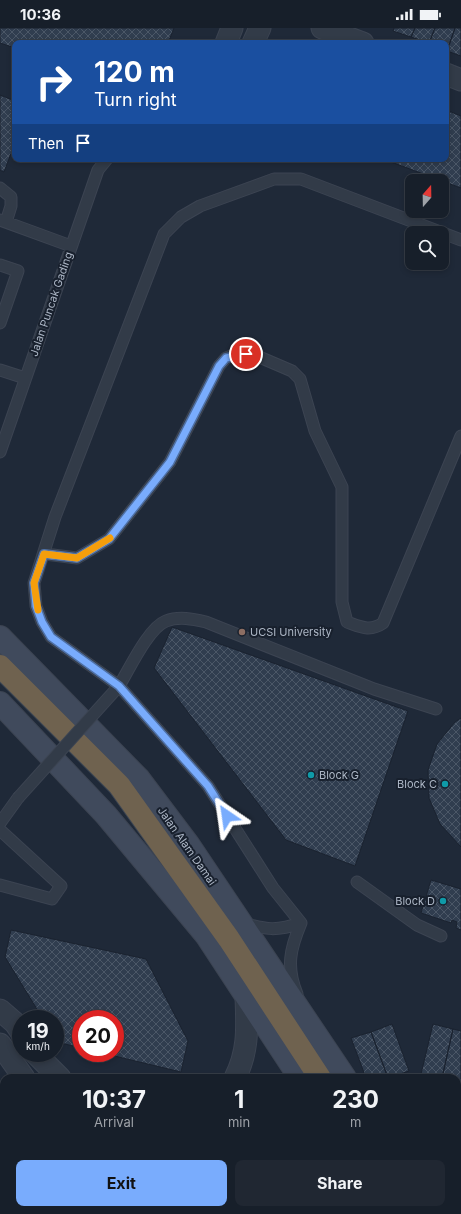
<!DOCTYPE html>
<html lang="en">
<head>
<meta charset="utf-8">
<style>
  :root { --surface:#171f2a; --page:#202732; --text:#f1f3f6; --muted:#9ea2a8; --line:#363d47; --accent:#79acfd }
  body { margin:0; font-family:Inter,sans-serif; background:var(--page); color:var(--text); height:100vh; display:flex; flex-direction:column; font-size:15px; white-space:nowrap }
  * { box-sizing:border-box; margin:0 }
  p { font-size:13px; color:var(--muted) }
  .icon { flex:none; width:22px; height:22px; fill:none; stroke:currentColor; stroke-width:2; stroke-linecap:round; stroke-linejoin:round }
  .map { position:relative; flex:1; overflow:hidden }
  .panel { position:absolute; left:0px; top:1046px; width:461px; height:140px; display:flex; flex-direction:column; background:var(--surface); border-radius:12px 12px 0 0; box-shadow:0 2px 6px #0003,0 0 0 1px var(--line) }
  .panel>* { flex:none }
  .guide { position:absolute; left:12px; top:12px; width:437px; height:122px; border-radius:8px; box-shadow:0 2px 6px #0003,0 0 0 1px var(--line); background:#1a4fa0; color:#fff; overflow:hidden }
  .needle { width:26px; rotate:20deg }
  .controls { position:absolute; left:405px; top:146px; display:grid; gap:8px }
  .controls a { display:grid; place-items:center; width:44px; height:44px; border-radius:8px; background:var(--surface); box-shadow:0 2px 6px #0003,0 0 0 1px var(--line); font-size:20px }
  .speed { position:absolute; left:12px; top:982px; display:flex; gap:8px; font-size:20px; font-weight:700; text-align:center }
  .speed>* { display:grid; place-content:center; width:52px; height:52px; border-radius:50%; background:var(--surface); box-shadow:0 2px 6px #0003,0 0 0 1px var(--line); line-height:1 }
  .speed small { font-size:10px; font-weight:400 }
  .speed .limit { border:6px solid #d22; background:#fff; color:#111 }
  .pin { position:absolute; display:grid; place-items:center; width:34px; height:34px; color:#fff; margin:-17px; border:2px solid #fff; border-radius:50%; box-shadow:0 1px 4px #0007 }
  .me { position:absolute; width:44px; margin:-22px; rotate:328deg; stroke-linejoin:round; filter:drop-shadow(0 0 3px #0008) }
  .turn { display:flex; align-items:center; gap:14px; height:84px; padding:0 16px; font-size:18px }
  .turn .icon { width:52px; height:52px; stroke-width:2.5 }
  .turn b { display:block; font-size:28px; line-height:34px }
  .then { display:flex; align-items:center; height:38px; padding:0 16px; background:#0003; gap:8px; font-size:15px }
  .eta { display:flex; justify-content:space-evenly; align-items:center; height:68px; text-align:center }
  .eta b { font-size:24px; font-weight:700; line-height:28px }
  .button { display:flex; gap:8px; margin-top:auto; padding:8px 16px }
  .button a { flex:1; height:46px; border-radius:8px; background:var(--accent); color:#111; font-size:16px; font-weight:700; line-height:46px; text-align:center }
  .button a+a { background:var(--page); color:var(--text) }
  .status { display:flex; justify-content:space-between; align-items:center; height:28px; padding:0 20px; background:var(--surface); direction:ltr }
  .status svg { height:11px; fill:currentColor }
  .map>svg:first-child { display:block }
  .building { fill:url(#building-cross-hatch); stroke:#1a222f }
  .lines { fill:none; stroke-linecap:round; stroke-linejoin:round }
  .service-casing { stroke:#3c4452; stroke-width:13 }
  .minor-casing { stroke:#3c4452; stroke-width:23 }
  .secondary-casing { stroke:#3c4452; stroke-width:24 }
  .motorway-casing { stroke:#3d4653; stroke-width:24 }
  .service { stroke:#323b48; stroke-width:11 }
  .minor { stroke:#323b48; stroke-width:21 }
  .secondary { stroke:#404a5c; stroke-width:22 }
  .motorway { stroke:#6f624f; stroke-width:22 }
  .service-bridge-casing { stroke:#3c4452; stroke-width:13; stroke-linecap:butt }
  .service-bridge { stroke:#323b48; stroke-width:11 }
  .route-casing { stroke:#4f70a4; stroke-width:10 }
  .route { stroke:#79acfd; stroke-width:7 }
  .slow { stroke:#f59e0b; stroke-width:7 }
  .education-dot { fill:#8d6e63; stroke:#18202d; stroke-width:1.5 }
  .culture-dot { fill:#0f9aa8; stroke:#18202d; stroke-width:1.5 }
  .labels { text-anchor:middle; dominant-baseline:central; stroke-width:4; stroke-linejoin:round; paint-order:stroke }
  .street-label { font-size:11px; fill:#acb6c5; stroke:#18202d }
  .poi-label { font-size:11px; fill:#acb6c5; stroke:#18202d; text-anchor:start }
</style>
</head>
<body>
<div class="status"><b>10:36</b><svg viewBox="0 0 49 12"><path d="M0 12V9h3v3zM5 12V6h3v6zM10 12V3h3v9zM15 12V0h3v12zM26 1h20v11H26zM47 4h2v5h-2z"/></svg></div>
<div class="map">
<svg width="461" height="1186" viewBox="0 0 461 1186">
  <defs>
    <pattern id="building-cross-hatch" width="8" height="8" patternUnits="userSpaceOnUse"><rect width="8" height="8" fill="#303d4f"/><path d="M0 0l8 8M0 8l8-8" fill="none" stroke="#4b5767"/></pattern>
  </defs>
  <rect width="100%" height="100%" fill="#1f2938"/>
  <path class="building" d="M 0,0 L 174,0 L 168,15 L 15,15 L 15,20 L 0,15 Z
    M 394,0 L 415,0 L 411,9 L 393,3 Z
    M 415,0 L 435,0 L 429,15 L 411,9 Z
    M 435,0 L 455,0 L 447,23 L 446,15 L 429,15 Z
    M 455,0 L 461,0 L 461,28 L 447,23 Z
    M 0,67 L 15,73 L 15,115 L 4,144 L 0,142 Z
    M 446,82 L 461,88 L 461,160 L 383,131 L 446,131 Z
    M 172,599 L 408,683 L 355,838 L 286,812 L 154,640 Z
    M 461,690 L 461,819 L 440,796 L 429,770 L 428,742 L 437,716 L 455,694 Z
    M 431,852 L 461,861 L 461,902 L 456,900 L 457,894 L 452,892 L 451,895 L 421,885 Z
    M 11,902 L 146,931 L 188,1013 L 181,1044 L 102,1025 L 115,1025 L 115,991 L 81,991 L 81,1020 L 57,1014 L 55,1011 L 55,991 L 43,991 L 5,929 Z
    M 392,996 L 409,1043 L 388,1050 L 371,1004 Z
    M 433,996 L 453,1001 L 442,1050 L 421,1046 Z
    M 453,1001 L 461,1003 L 461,1055 L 457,1054 L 457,1050 L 442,1050 Z
    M 371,1004 L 388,1050 L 366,1050 L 351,1010 Z
    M 0,1145 L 4,1146 L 4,1182 L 154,1182 L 171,1186 L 0,1186 Z
    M 0,1155 L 4,1156 L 4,1182 L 111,1182 L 128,1186 L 0,1186 Z"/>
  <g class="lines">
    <defs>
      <path id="service" d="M 0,160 L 11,169 L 11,178 L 6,194
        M 0,192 L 71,218
        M 0,237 L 18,243 L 0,295
        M 0,342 L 25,350
        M 0,424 L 98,142 L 107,131
        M 45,526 L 77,530 L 109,511 L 170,434 L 219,338 L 226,330 L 236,326 L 257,328 L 292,343 L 300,351 L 315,403 L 342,459 L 342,574 L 347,594 C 361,599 370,604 383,595 L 461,408
        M 119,658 C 129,642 148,600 166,593 C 179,588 193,591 206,594 L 374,661 L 436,681
        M 0,795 L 18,770
        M 0,802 L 61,858 L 52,871 L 0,857
        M 357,854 L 417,897 L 441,908
        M 243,895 C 267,902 277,903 301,895
        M 301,895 L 273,860 L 208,758 L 119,658 L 51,609 L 42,594 L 36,578 L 34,555 L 55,489 L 164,206 L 181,189 L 200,178 L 274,151 L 301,151 L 461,212
        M 297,966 C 286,939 290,921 301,895
        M 0,1128 L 4,1128
        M 222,1182 L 237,1186"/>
      <path id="minor" d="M 322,0 L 363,15
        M 226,15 L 232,0
        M 253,15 L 260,0
        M 446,46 L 461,52
        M 0,982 L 15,995 L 21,1004
        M 0,1016 L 24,1050
        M 35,1025 L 60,1050
        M 235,1050 C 249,1022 247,999 246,969
        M 457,1083 L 461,1084"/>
      <path id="secondary" d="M 0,609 L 139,751 L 188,816 L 345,1050
        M 0,675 L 106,787 L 206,907 L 300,1050
        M 444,1182 L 448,1186"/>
      <path id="motorway" d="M 0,638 L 119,757 L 229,911 L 320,1050
        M 405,1182 L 409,1186"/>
    </defs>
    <use href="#service" class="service-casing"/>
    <use href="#minor" class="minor-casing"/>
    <use href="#secondary" class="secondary-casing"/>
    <use href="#motorway" class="motorway-casing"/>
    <use href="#service" class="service"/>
    <use href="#minor" class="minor"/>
    <use href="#secondary" class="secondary"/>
    <use href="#motorway" class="motorway"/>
    <defs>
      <path id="service-bridge" d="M 18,770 L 119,658"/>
    </defs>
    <use href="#service-bridge" class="service-bridge-casing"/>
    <use href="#service-bridge" class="service-bridge"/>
  </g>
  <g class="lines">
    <defs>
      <path id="route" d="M 227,788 L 208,758 L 119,658 L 51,609 L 42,594 L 36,578 L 34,555 L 44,526 L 77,530 L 109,511 L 170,434 L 219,338 L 226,330 L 246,326"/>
    </defs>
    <use href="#route" class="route-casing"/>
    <use href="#route" class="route"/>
    <path class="slow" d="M 38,582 L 34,555 L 44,526 L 77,530 L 110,510"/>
  </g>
  <circle class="education-dot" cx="242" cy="604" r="4"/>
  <g class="culture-dot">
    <circle cx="311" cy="747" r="4"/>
    <circle cx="445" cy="756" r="4"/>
    <circle cx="443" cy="873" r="4"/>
  </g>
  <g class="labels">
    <g class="street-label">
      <text transform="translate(51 276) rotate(-71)">Jalan Puncak Gading</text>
      <text transform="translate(187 818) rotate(55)">Jalan Alam Damai</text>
    </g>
    <g class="poi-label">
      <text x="250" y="604">UCSI University</text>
      <text x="319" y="747">Block G</text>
      <text x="437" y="756" text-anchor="end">Block C</text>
      <text x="435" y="873" text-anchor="end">Block D</text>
    </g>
  </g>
</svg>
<div class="controls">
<a><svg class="needle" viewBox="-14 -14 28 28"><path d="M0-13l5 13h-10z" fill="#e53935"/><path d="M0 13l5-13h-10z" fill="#9ea2a8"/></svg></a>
<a><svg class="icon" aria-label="search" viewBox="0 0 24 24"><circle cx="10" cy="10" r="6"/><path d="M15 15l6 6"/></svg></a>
</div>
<div class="speed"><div>19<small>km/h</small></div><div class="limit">20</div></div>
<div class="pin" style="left:246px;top:326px;background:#d93025"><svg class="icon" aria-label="arrive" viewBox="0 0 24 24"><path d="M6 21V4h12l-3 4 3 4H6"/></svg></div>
<svg class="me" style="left:227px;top:788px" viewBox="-20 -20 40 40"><path d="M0-17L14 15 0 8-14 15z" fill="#79acfd" stroke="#fff" stroke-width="4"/></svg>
<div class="guide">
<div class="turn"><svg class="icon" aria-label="right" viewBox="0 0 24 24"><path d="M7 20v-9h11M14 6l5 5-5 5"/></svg><div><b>120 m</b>Turn right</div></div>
<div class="then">Then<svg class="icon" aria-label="arrive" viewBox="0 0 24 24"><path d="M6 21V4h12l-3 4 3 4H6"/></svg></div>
</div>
<section class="panel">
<div class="eta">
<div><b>10:37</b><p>Arrival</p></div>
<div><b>1</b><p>min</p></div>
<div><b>230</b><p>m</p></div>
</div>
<div class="button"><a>Exit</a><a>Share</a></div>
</section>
</div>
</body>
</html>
